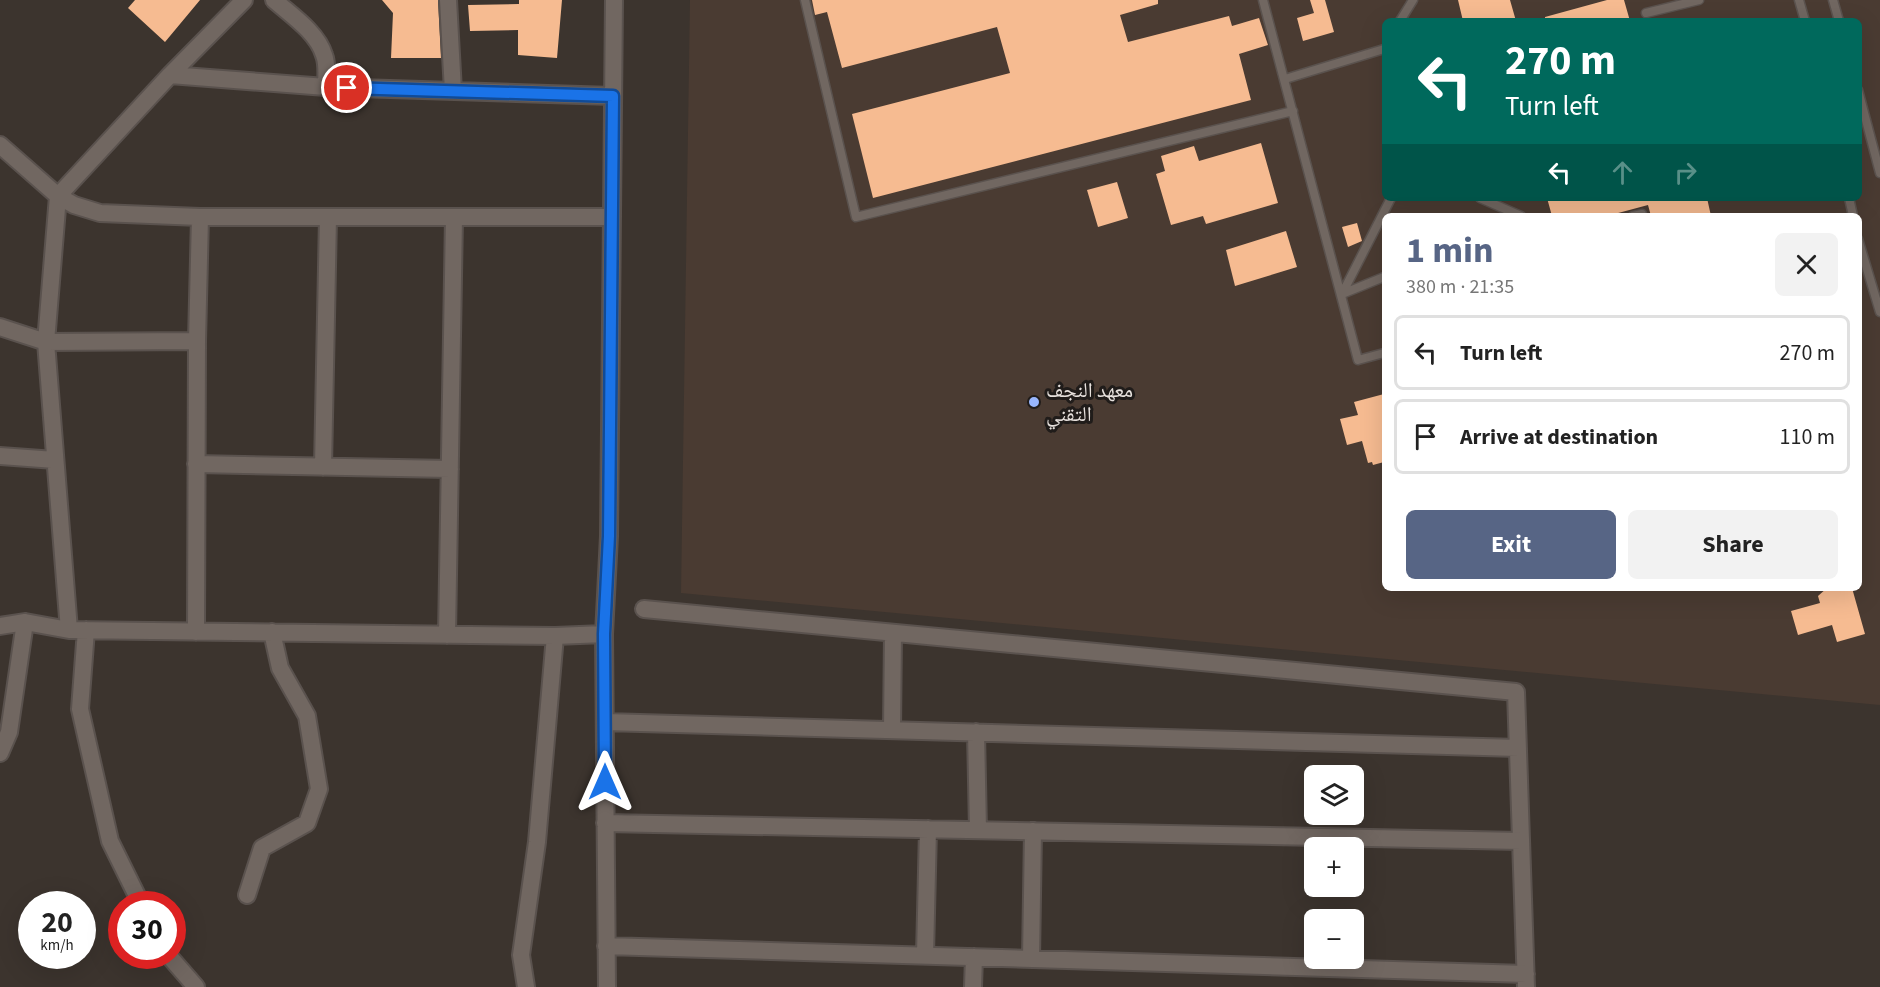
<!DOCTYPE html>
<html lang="en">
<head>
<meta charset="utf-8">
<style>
  :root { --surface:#fff; --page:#f2f2f2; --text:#222; --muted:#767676; --line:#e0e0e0; --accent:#576585 }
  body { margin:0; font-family:"Source Sans 3","Noto Naskh Arabic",sans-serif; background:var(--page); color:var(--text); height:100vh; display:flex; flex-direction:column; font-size:22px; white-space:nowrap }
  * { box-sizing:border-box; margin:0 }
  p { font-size:20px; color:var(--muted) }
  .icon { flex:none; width:33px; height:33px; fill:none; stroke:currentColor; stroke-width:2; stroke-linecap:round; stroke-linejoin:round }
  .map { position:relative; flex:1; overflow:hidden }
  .panel { position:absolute; left:1382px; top:213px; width:480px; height:378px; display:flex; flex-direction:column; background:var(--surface); border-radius:9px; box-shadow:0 6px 24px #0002 }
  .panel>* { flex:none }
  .hud { position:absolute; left:1382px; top:18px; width:480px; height:183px; border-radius:9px; box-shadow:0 6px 24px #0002; background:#00695c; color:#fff; overflow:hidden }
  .fabs { position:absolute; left:1304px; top:765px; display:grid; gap:12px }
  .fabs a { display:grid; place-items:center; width:60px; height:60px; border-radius:9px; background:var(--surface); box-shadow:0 6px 24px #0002; font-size:30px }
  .speed { position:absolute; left:18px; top:891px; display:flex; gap:12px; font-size:30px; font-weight:700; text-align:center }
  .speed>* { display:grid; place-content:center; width:78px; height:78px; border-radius:50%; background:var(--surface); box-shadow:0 6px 24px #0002; line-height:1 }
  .speed small { font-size:15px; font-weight:400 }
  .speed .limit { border:9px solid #d22; background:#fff; color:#111 }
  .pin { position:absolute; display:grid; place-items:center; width:51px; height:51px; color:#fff; margin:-26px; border:3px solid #fff; border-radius:50%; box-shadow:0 2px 6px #0007 }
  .me { position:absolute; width:66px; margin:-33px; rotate:0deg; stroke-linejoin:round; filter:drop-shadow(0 0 4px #0008) }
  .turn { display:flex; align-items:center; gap:21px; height:126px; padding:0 24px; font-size:27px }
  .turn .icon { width:78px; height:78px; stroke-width:2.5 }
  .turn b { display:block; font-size:42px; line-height:51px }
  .lanes { display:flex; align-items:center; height:57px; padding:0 24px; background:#0003; justify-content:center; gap:30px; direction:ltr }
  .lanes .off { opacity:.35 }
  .round { display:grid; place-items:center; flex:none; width:63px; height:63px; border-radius:9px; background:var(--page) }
  .summary { display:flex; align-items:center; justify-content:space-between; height:102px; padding:0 24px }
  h1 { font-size:36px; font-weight:700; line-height:45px; color:var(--accent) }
  .primary-button { display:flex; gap:12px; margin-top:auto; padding:12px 24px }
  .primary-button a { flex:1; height:69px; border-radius:9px; background:var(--accent); color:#fff; font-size:24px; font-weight:700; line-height:69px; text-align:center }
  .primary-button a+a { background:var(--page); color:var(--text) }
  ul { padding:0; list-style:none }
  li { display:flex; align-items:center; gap:18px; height:75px; margin:0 12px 9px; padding:0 12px; border:3px solid var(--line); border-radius:9px }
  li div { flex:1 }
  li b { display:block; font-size:22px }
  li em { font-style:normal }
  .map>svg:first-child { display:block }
  .built { fill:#4a3b32; fill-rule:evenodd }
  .building { fill:#f6bb91 }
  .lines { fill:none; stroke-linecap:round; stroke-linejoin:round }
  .lane-casing { stroke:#5a524e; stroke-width:11 }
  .street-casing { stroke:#5a524e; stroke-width:20 }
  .lane { stroke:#716761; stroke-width:8 }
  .street { stroke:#716761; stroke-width:16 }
  .route-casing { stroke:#114b97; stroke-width:15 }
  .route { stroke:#1a73e8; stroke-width:10 }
  .poi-dot { fill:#98b6fd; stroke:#201c1a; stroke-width:2 }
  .labels { text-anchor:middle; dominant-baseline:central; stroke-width:6; stroke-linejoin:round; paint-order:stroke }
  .poi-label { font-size:21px; fill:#e7e1dd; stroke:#201c1a; text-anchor:start }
</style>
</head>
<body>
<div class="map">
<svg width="1880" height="987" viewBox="0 0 1880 987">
  <rect width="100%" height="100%" fill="#3c342e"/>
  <path class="built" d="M 690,0 L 1880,0 L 1880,705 L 681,593 ZM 1384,21 L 1858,21 L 1858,198 L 1384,198 ZM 1384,216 L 1858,216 L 1858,588 L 1384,588 Z"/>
  <path class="building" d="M 135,0 L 200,0 L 165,42 L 128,8 Z
    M 382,0 L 438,0 L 441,58 L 391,58 L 393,13 Z
    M 519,0 L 562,0 L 557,58 L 518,55 L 518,30 L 470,31 L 468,5 L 519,4 Z
    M 812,0 L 1158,0 L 1158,4 L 1120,15 L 1128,42 L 1229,16 L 1232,26 L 1259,18 L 1268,45 L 1239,54 L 1251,100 L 873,198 L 852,114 L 1010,73 L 997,27 L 842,68 L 827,12 L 815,15 Z
    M 1310,0 L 1325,0 L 1334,32 L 1303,41 L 1297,18 L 1314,13 Z
    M 1458,0 L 1510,0 L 1516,21 L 1463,21 Z
    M 1607,0 L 1624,0 L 1630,21 L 1545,21 L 1545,17 Z
    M 1261,143 L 1278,203 L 1206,224 L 1203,216 L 1171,225 L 1156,174 L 1165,171 L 1161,156 L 1194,146 L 1199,161 Z
    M 1117,182 L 1128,218 L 1098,227 L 1087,190 Z
    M 1547,198 L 1707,198 L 1711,216 L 1651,216 L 1648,205 L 1607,216 L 1552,216 Z
    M 1357,223 L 1362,241 L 1348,247 L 1342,227 Z
    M 1286,231 L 1297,267 L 1235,286 L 1226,250 Z
    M 1384,394 L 1384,462 L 1373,465 L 1372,462 L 1368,463 L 1362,441 L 1347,445 L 1340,419 L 1358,415 L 1354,402 Z
    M 1827,588 L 1852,588 L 1865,634 L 1837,642 L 1832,625 L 1798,635 L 1791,611 L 1820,603 L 1818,596 Z"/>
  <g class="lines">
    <defs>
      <path id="lane" d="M 805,0 L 856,217 L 1293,111
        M 1263,0 L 1358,360 L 1384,353
        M 1799,0 L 1805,21
        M 1833,0 L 1839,21
        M 1646,13 L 1699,0
        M 1400,21 L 1413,0
        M 1285,79 L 1384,49
        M 1858,90 L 1880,173
        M 1480,198 L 1521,216
        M 1849,198 L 1853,216
        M 1633,216 L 1642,214
        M 1858,239 L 1880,312
        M 1384,277 L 1342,294 L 1391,198"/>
      <path id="street" d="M 274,0 C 291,15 317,32 324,55 C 328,65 326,77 326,87 L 613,96
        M 448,0 L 453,91
        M 170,75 L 244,0
        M 0,145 L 58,196 L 170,75 L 326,87
        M 200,217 L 100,213 L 74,205 L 58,196 L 46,342 L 197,341 L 200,217 L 612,217
        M 0,327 L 46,342 L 69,630
        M 0,456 L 55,460
        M 196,464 L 450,469
        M 323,467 L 328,217
        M 644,609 L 1516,692 L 1526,987
        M 0,626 L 25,622 L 69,630 L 555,636 L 604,634
        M 86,630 L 80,709 L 110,841 L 141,904
        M 196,632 L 197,341
        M 447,635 L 454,217
        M 605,722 L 1518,748
        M 892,730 L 893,633
        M 976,732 L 978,830
        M 0,753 L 9,732 L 25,622
        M 605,823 L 1521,841
        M 247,895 L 262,848 L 307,823 L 319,789 L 307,716 L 280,668 L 272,632
        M 606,946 L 1526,974
        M 925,955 L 928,829
        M 169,956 L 196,987
        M 1031,959 L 1033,831
        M 526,987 L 521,955 L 537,842 L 555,636
        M 607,987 L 604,634 L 609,536 L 614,0
        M 973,987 L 974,957"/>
    </defs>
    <use href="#lane" class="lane-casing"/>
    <use href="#street" class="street-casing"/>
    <use href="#lane" class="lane"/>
    <use href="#street" class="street"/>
  </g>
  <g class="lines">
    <defs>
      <path id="route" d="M 347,88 L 613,96 L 609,536 L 604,634 L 605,782"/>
    </defs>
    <use href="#route" class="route-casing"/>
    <use href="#route" class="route"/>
  </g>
  <circle class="poi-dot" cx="1034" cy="402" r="6"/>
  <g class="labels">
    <g class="poi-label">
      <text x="1046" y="390">معهد النجف<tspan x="1046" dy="24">التقني</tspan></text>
    </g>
  </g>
</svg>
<div class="fabs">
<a><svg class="icon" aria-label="layers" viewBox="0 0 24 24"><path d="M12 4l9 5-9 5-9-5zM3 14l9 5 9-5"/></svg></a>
<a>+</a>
<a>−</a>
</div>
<div class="speed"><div>20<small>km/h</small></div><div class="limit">30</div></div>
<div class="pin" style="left:347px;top:88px;background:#d93025"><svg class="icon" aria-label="arrive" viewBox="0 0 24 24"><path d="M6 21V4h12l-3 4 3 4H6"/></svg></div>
<svg class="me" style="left:605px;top:782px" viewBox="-20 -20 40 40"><path d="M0-17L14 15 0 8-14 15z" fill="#1a73e8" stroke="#fff" stroke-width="4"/></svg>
<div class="hud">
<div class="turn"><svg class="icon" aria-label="left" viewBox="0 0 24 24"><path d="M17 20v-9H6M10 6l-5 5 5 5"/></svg><div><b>270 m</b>Turn left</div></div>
<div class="lanes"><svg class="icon" aria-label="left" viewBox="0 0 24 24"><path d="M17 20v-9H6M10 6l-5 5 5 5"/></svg><svg class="icon off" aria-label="ahead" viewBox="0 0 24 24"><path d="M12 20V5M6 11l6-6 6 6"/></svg><svg class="icon off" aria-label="right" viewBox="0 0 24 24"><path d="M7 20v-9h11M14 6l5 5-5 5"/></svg></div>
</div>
<section class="panel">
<div class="summary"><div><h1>1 min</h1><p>380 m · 21:35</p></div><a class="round"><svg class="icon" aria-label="close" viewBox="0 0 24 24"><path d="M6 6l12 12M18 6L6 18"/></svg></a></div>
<ul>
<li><svg class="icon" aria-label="left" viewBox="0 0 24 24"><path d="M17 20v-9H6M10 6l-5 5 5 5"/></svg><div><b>Turn left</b></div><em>270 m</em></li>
<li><svg class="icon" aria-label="arrive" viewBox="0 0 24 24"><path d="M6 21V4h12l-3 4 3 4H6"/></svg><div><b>Arrive at destination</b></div><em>110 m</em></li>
</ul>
<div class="primary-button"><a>Exit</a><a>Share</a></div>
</section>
</div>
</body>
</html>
